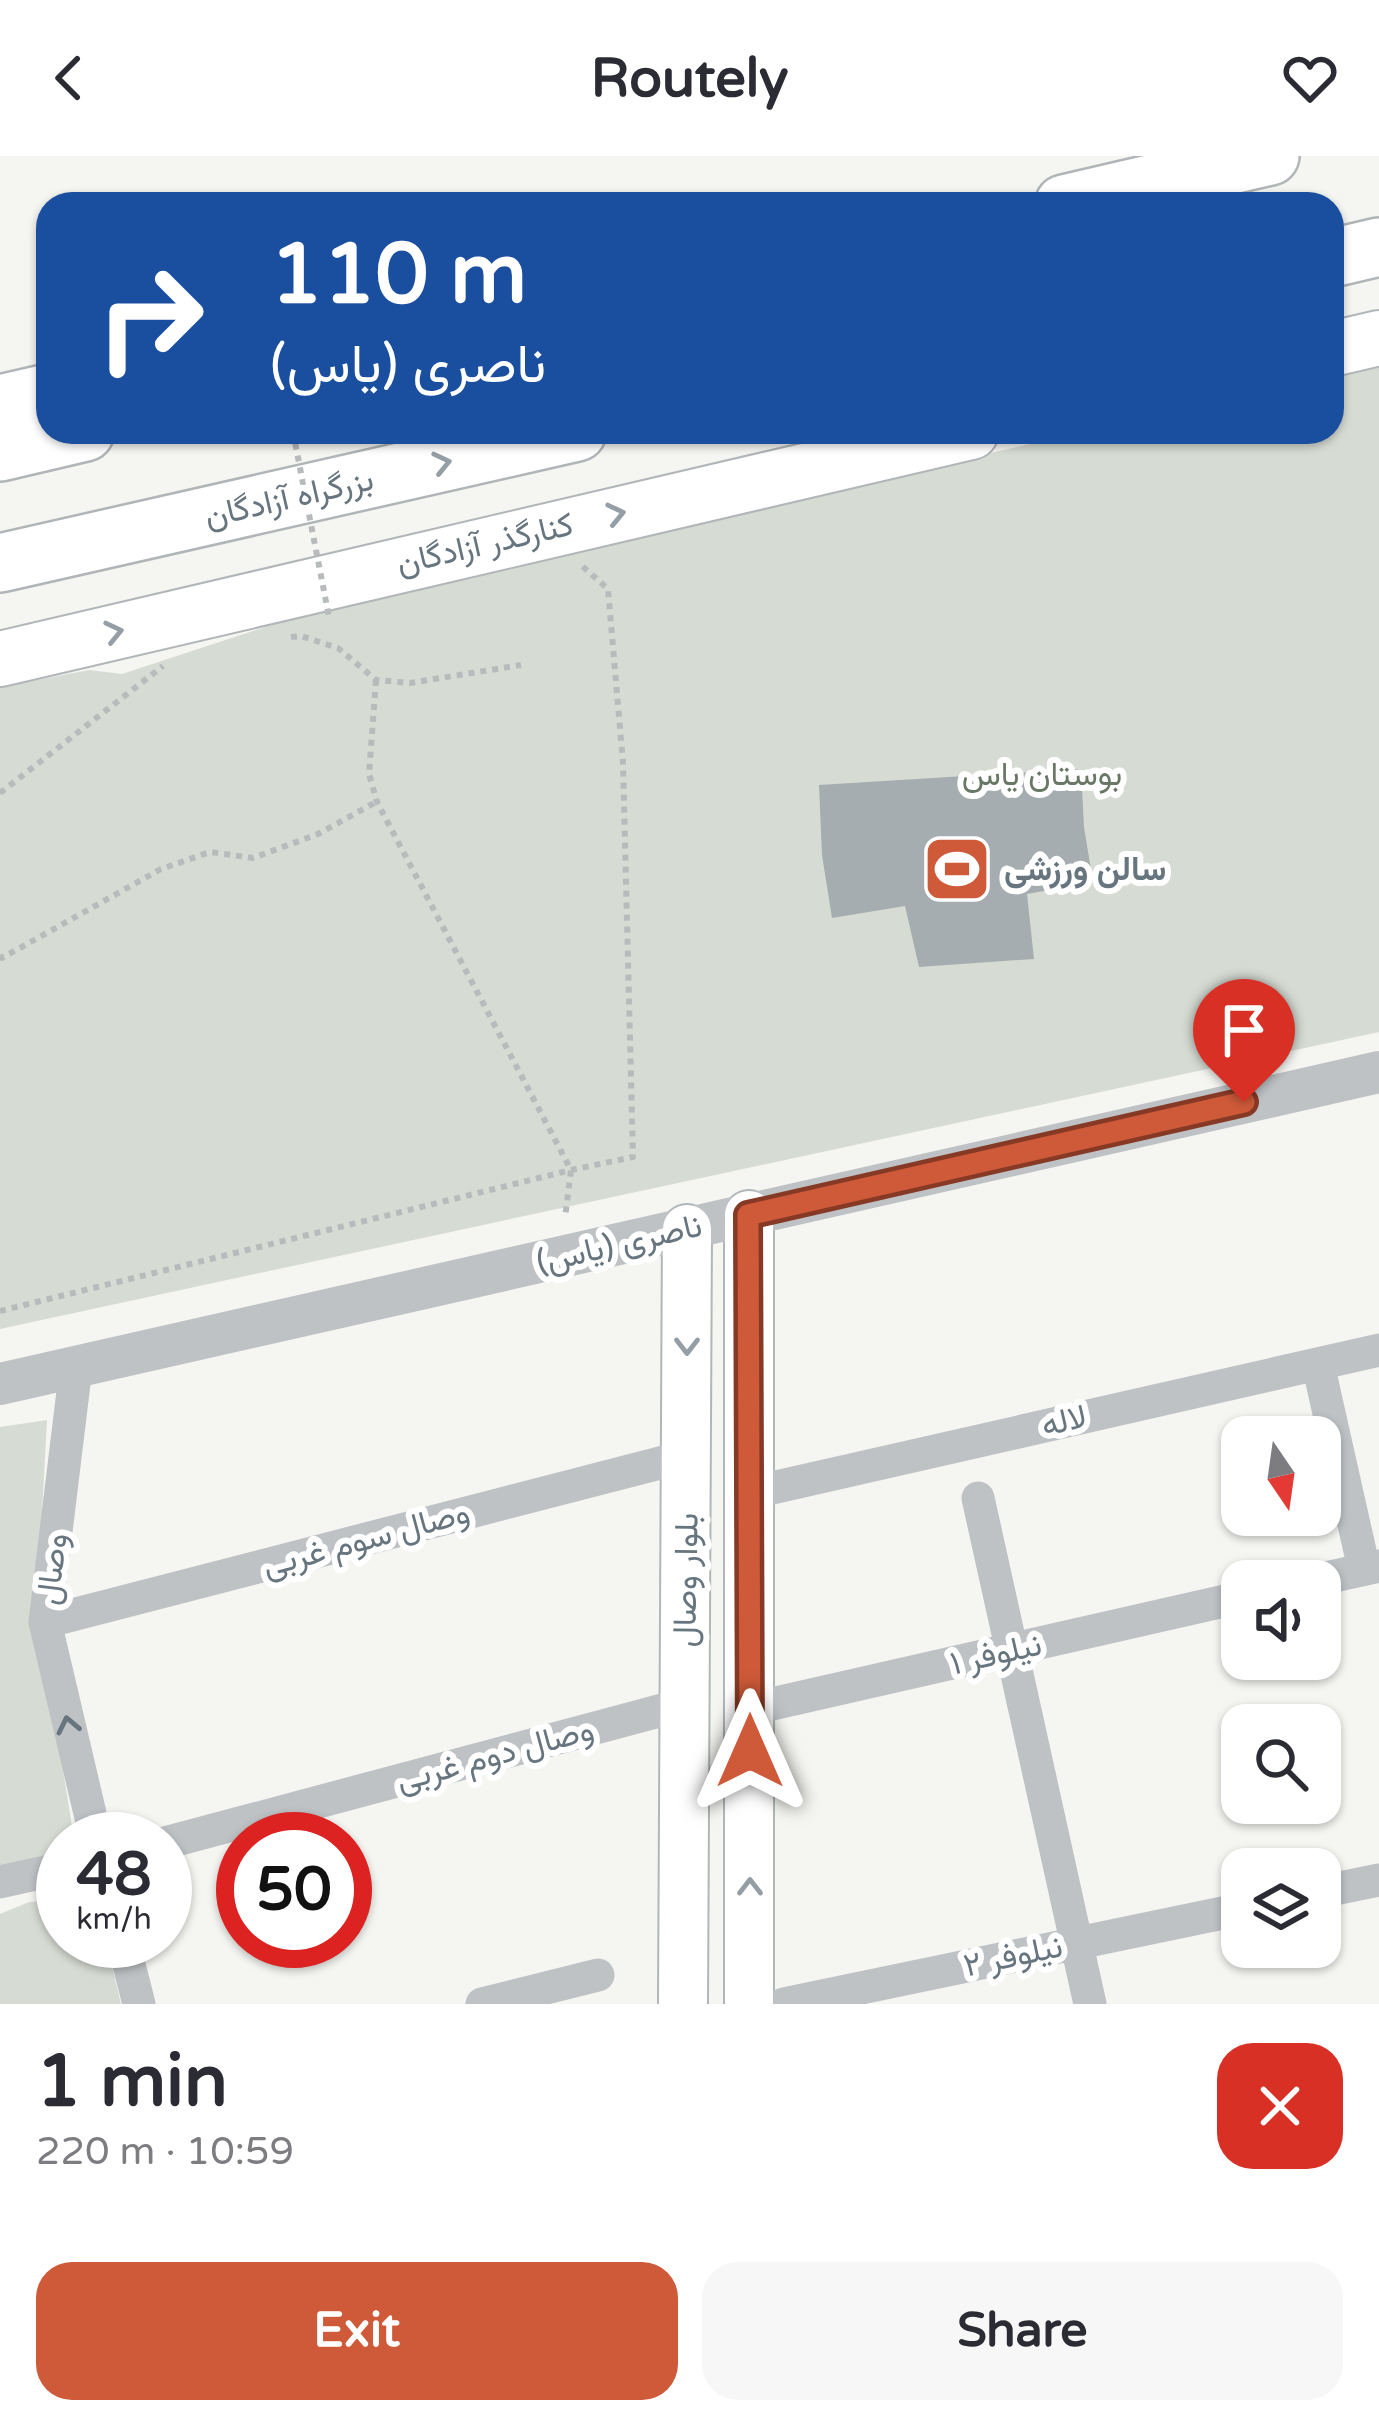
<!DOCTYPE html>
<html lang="en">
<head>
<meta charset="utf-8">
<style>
  :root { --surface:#fff; --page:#f7f7f7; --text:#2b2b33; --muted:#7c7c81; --accent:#ce5a39 }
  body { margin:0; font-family:"Varela Round",Vazirmatn,sans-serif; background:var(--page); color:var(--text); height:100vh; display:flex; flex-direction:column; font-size:45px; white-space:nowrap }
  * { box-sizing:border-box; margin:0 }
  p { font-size:39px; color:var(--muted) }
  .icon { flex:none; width:66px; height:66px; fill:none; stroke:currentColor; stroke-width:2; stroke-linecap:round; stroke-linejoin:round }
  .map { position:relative; height:1848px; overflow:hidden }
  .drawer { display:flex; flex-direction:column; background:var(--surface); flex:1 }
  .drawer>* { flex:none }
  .banner { position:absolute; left:36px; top:36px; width:1308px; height:252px; border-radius:36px; box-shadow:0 3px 9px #0004; background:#1a4fa0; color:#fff; overflow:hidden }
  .needle { width:78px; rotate:167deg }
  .controls { position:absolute; left:1221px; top:1260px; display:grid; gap:24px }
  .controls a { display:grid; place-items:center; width:120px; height:120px; border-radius:24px; background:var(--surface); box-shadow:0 3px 9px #0004; font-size:60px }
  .speed { position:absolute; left:36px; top:1656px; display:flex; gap:24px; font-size:60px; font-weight:700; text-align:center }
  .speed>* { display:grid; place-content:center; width:156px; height:156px; border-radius:50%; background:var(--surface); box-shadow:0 3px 9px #0004; line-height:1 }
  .speed small { font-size:30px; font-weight:400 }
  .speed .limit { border:18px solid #d22; background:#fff; color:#111 }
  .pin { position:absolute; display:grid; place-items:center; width:102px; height:102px; color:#fff; margin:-123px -51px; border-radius:50% 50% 50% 0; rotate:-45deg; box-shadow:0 0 12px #0007 }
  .pin .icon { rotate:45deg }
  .me { position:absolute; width:132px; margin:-66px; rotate:0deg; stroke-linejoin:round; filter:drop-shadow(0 0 9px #0008) }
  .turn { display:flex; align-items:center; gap:42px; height:252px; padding:0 36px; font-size:54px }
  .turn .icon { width:156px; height:156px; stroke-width:2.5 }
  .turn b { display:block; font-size:84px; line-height:102px }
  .round { display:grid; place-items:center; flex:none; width:126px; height:126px; border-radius:36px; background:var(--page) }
  .headline { display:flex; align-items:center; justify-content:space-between; height:204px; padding:0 36px }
  h1 { font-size:72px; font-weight:700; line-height:90px }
  .primary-button { display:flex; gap:24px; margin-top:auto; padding:24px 36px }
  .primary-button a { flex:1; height:138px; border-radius:36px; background:var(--accent); color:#fff; font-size:48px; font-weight:700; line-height:138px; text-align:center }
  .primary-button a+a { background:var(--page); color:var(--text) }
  header { display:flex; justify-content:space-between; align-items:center; height:156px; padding:0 36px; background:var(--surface); font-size:54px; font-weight:700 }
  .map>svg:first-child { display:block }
  .green { fill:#d6dbd3 }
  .building { fill:#a6adb1 }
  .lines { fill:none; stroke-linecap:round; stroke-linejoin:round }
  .secondary-casing { stroke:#b1b6b9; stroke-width:52 }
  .primary-casing { stroke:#b2b6b9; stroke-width:58 }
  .trunk-casing { stroke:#b1b5b7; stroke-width:62 }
  .path { stroke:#b8bbbc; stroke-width:6; stroke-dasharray:6 6; stroke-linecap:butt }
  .minor { stroke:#bec2c5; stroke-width:33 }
  .tertiary { stroke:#bec2c5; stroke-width:42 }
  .secondary { stroke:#fff; stroke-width:48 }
  .primary { stroke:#fff; stroke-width:54 }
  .trunk { stroke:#fff; stroke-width:57 }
  .path-bridge { stroke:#b8bbbc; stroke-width:6; stroke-dasharray:6 6; stroke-linecap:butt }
  .oneway { stroke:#959ea5 }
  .oneway2 { stroke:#67757f }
  .route-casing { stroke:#863a25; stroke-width:30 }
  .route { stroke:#ce5a39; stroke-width:21 }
  .labels { text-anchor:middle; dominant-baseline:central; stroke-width:12; stroke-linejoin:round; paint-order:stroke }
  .street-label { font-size:33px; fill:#67757f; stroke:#fff }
  .park-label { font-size:33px; fill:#697765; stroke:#fff }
  .poi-label { font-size:33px; font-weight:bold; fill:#67757f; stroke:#fff; text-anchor:start }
</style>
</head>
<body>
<header><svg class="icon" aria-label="back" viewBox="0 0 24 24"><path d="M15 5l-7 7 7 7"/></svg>Routely<svg class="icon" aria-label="heart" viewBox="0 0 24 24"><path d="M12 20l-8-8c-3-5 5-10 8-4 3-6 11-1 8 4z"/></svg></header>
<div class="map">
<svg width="1379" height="1848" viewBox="0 0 1379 1848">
  <rect width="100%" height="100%" fill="#f5f5f2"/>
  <path class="green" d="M 1379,207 L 1379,876 L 0,1173 L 0,531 L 89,514 L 122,518 L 348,444 L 1083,276 L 1332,276 L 1332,218 Z
    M 47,1264 L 37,1451 L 74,1683 L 63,1683 L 63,1695 L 0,1710 L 0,1271 Z
    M 63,1744 L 63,1785 L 106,1785 L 121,1848 L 0,1848 L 0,1758 L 29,1746 Z"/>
  <path class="building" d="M 1081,613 L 1084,671 L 1093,726 L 1027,738 L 1034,803 L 919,811 L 905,750 L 832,762 L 822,699 L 819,629 Z"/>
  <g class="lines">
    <defs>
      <path id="secondary" d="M 749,1059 L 749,1848
        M 683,1848 L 687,1073"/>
      <path id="primary" d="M 1332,193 L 1379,182
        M 0,503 L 971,276"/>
      <path id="trunk" d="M 1064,48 L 1270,0
        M 1332,102 L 1379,91
        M 0,248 L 48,237
        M 0,296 L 85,276
        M 0,407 L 577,276"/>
    </defs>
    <use href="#secondary" class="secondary-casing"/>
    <use href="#primary" class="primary-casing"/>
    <use href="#trunk" class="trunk-casing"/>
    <path class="path" d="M 291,481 L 301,480 L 338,492 L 376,524 L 410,527 L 521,509
      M 376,524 L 369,618 L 377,646 L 571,1014 L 565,1062
      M 0,637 L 163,510
      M 0,799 L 2,802 L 161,713 L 210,696 L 253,702 L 318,678 L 376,646
      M 0,1155 L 571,1014 L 633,1001 L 623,607 L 608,433 L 581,409"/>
    <path class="minor" d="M 1318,1208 L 1364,1413
      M 76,1211 L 45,1466 L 96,1683
      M 750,1337 L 1379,1194
      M 978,1342 L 1090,1848
      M 1312,1425 L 1379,1410
      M 45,1466 L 687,1300
      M 750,1553 L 1242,1441
      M 165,1687 L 685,1548
      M 0,1726 L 63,1712
      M 1320,1736 L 1379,1724
      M 123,1785 L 139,1848
      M 482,1848 L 598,1819
      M 784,1848 L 1242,1753"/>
    <path class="tertiary" d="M 0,1228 L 1379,916"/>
    <use href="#secondary" class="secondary"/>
    <use href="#primary" class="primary"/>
    <use href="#trunk" class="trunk"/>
    <path class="path-bridge" d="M 293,276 L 329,461"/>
  </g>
  <defs><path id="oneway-chevron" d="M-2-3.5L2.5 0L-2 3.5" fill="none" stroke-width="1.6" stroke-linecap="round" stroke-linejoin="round" transform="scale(3)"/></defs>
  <g class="oneway">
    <use href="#oneway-chevron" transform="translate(442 307) rotate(-13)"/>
    <use href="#oneway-chevron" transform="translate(616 358) rotate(-13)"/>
    <use href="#oneway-chevron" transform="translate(114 476) rotate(-13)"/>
    <use href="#oneway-chevron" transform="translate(687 1190) rotate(90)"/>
    <use href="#oneway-chevron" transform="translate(750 1731) rotate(-90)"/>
  </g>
  <use class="oneway2" href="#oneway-chevron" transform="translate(68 1569) rotate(-102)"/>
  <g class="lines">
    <defs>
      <path id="route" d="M 750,1595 L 748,1059 L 1244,946"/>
    </defs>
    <use href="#route" class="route-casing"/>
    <use href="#route" class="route"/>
  </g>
  <defs>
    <symbol id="stadium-square" viewBox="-11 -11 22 22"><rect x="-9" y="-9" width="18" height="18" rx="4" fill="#ce5a39" stroke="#fff"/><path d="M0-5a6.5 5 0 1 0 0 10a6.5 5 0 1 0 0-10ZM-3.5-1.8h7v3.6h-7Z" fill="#fff"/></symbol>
  </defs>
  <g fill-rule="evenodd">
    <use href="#stadium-square" x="919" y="675" width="76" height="76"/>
  </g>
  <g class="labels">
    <g class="street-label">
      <text transform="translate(289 342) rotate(-13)">بزرگراه آزادگان</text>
      <text transform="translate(485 388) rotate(-13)">کنارگذر آزادگان</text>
      <text transform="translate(619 1088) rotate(-13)">ناصری (یاس)</text>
      <text transform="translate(1064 1265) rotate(-13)">لاله</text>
      <text transform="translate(366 1383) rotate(-15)">وصال سوم غربی</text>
      <text transform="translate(52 1413) rotate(-83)">وصال</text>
      <text transform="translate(686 1424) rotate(-89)">بلوار وصال</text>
      <text transform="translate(996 1498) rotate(-13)">نیلوفر ۱</text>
      <text transform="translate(495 1599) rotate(-15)">وصال دوم غربی</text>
      <text transform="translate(1013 1800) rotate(-12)">نیلوفر ۲</text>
    </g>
    <g class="park-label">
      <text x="1042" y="618">بوستان یاس</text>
    </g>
    <g class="poi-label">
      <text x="1004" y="713">سالن ورزشی</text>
    </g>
  </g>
</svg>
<div class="controls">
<a><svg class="needle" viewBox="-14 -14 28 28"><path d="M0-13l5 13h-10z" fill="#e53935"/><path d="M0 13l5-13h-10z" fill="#7c7c81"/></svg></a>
<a><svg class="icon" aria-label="sound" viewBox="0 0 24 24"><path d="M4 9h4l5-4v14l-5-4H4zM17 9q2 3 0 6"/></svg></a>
<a><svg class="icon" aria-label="search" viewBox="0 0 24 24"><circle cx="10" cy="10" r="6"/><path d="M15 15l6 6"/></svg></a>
<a><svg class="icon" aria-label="layers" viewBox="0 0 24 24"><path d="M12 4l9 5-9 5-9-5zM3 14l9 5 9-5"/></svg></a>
</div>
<div class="speed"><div>48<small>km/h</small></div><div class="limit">50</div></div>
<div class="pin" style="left:1244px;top:946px;background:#d93025"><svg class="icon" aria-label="arrive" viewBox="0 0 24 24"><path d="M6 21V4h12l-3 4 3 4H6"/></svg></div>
<svg class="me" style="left:750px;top:1595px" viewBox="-20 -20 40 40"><path d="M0-17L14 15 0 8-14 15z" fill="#ce5a39" stroke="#fff" stroke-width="4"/></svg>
<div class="banner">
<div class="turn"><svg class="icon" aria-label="right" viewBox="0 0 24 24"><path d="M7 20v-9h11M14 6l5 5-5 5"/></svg><div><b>110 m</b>ناصری (یاس)</div></div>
</div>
</div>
<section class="drawer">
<div class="headline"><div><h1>1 min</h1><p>220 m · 10:59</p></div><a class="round" style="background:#d93025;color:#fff"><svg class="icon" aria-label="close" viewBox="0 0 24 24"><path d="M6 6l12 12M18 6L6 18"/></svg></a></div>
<div class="primary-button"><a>Exit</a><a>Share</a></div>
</section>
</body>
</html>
